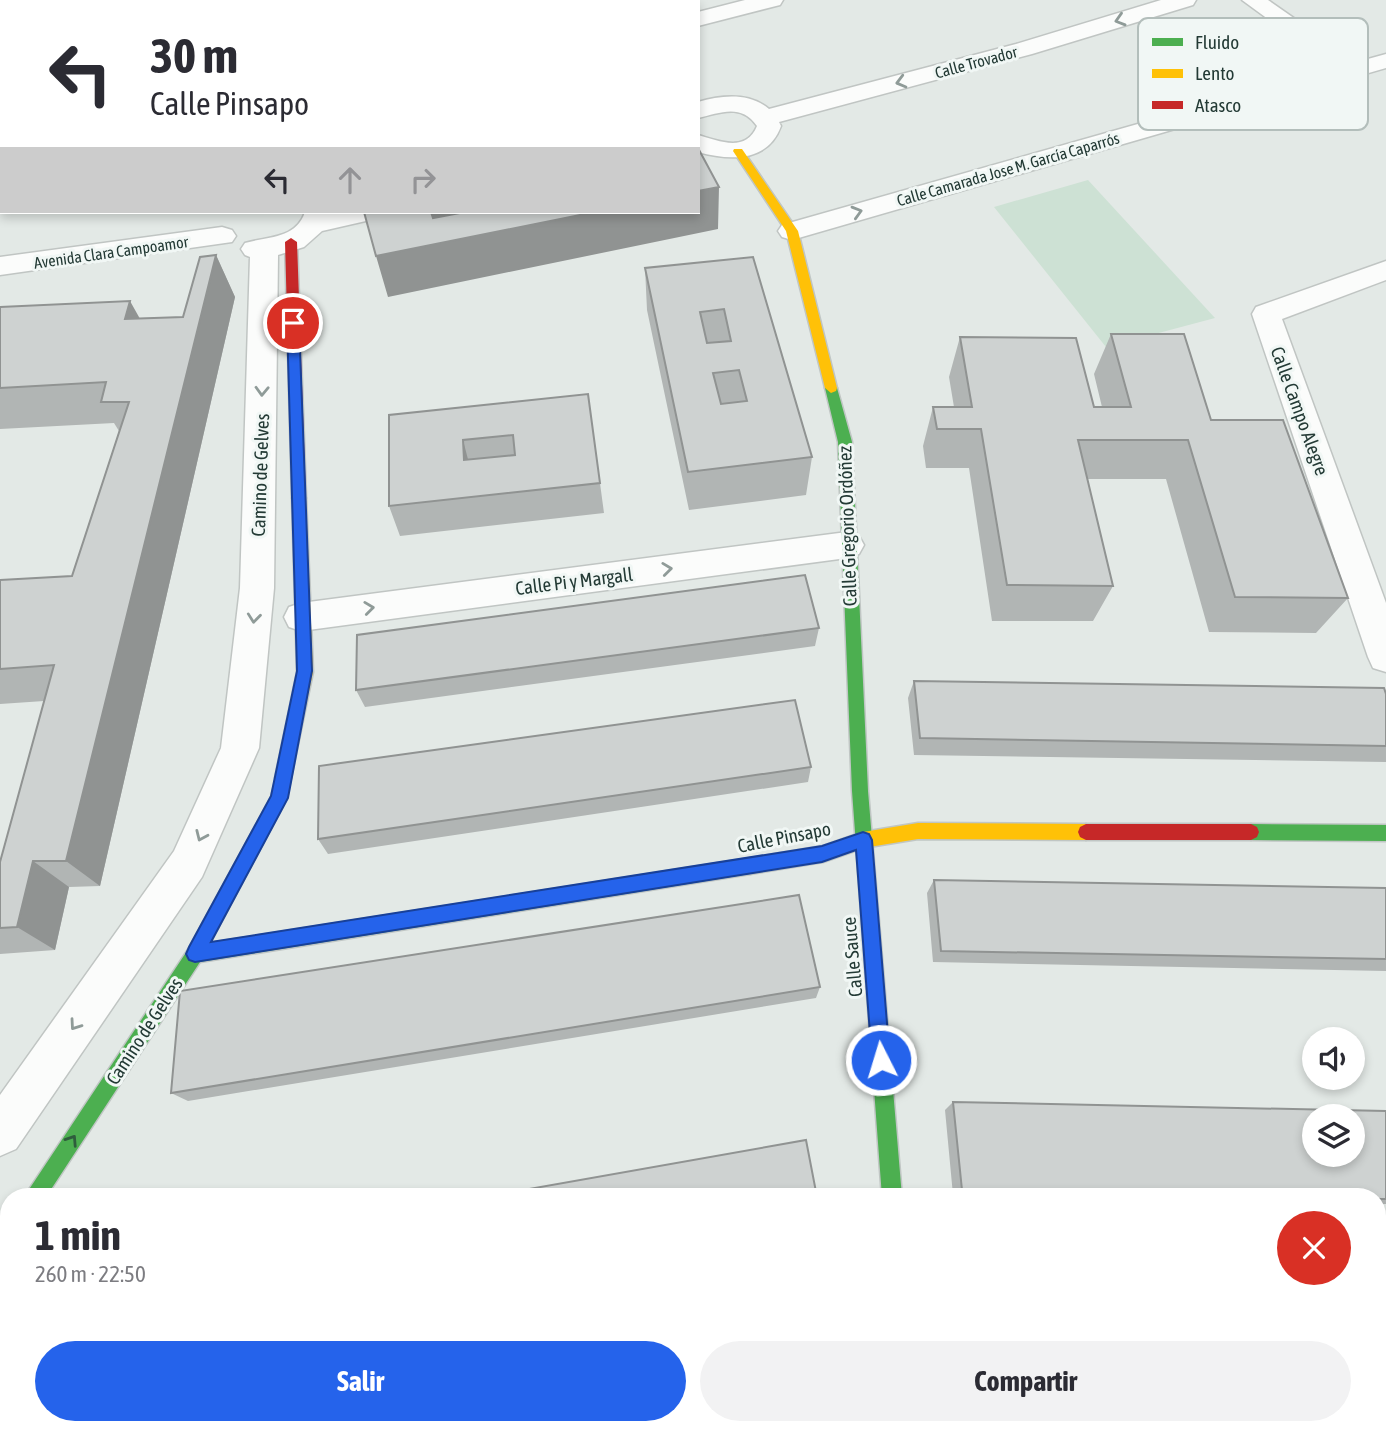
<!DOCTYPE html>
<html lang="es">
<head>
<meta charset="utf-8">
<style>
  :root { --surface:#fff; --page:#f2f2f3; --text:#2b2b33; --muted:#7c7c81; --accent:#2563eb }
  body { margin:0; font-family:"Asap Condensed",sans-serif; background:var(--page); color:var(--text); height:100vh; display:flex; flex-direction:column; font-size:26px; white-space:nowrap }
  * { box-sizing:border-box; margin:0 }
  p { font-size:23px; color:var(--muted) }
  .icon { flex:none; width:38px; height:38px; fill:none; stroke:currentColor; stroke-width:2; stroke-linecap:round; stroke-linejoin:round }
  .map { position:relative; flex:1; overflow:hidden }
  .panel { position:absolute; left:0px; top:1188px; width:1386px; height:247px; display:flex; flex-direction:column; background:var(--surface); border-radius:28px 28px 0 0; box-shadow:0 4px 10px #0003 }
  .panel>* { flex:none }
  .banner { position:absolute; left:0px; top:0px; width:700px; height:214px; box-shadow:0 4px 10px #0003; background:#fff; color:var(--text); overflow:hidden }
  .tools { position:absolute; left:1302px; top:1027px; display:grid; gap:14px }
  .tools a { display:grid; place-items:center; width:63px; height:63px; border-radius:50%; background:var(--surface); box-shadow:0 4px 10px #0003; font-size:35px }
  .pin { position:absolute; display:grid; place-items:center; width:60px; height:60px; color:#fff; margin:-30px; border:4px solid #fff; border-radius:50%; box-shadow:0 2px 7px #0007 }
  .me { position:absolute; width:77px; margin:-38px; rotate:355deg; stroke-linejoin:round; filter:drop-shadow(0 0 5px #0008) }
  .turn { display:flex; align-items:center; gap:24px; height:147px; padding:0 35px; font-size:32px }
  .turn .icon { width:91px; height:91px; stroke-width:2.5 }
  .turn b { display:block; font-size:49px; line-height:60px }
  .lanes { display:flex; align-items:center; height:66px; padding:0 35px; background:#0003; justify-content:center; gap:35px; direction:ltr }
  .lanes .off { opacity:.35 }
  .round { display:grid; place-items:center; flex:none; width:74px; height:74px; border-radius:37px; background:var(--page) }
  .overview { display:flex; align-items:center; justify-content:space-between; height:119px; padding:0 35px }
  h1 { font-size:42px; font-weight:700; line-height:52px }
  .primary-button { display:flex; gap:14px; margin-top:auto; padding:14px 35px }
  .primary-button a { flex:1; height:80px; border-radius:42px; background:var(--accent); color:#fff; font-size:28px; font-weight:700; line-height:80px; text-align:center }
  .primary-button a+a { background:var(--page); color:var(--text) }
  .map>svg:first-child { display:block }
  .green { fill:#cde1d4 }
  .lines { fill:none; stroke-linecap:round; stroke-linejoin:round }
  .lane-casing { stroke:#c0c5c3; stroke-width:3 }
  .street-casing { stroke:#c0c5c3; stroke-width:3 }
  .fast-casing { stroke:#c0c6c4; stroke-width:3 }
  .slow-casing { stroke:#c0c6c4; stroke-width:3 }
  .jam-casing { stroke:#c0c6c4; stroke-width:3 }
  .lane { fill:#fbfcfb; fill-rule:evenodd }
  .street { fill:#fbfcfb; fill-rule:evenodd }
  .fast { fill:#4caf50; fill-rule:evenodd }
  .slow { fill:#ffc107; fill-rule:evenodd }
  .jam { fill:#c62828; fill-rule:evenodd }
  .wall { fill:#b1b5b4 }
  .shaded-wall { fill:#909392 }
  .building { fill:#ced2d1; stroke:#909392; stroke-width:2; fill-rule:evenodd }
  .oneway { stroke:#8f9b98 }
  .oneway2 { stroke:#2f5d3d }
  .route { fill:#2563eb; stroke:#184099; stroke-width:2 }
  .labels { text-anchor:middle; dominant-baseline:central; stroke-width:6; stroke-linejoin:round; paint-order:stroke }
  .far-street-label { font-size:16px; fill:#233a35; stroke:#f1f7f5 }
  .street-label { font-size:19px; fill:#233a35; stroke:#f1f7f5 }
  .key { fill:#f1f7f5; stroke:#b3bebb; stroke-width:2 }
  .key-label { font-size:19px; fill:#233a35 }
</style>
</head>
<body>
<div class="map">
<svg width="1386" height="1434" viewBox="0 0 1386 1434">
  <rect width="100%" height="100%" fill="#e3e9e6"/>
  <path class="green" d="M 1088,180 L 1215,318 L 1106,347 L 994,207 Z"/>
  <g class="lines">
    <defs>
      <path id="lane" d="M 1386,1322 L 1386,1346 L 1377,1347 L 1377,1323 Z
        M 566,1426 L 627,1426 L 624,1434 L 563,1434 Z"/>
      <path id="street" d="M 217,0 L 239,0 L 239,2 L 217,2 Z
        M 244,0 L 266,0 L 266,2 L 244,2 Z
        M 626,0 L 648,0 L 649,2 L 627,2 Z
        M 745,0 L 783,0 L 780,5 L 698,26 L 698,12 Z
        M 1161,0 L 1196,0 L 1193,5 L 1032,54 L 779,122 L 781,126 C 768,162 731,161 698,152 L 698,135 C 719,141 746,153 757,126 C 741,103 720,113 698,118 L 698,102 C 722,95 749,92 769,109 L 1016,44 Z
        M 1242,0 L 1268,0 L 1357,62 L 1386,54 L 1386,68 L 802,237 L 792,240 L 782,237 L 778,231 L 782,225 L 1335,68 Z
        M 305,212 L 383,212 L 379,218 L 322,231 L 304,247 L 278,255 L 274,588 L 259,748 L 202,877 L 16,1149 L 0,1156 L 0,1095 L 174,851 L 221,748 L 240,588 L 250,257 L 245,255 L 241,249 L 245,243 C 269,236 296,239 305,212 Z
        M 222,227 L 232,230 L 236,236 L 232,242 L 0,275 L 0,257 Z
        M 1386,261 L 1386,280 L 1282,319 L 1386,603 L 1386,672 L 1373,668 L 1368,657 L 1252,314 L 1256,307 Z
        M 847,532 L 859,536 L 864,545 L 859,554 L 847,558 L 301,631 L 289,627 L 284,617 L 289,607 L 301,603 Z
        M 9,1213 L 9,1269 L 0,1273 L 0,1216 Z"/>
      <path id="fast" d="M 831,383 L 837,388 L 852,442 L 868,791 L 902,1197 L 882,1197 L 852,791 L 838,442 L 825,388 Z
        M 283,771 L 289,773 L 291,778 L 287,798 L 210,943 L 750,858 L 756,860 L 759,866 L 756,872 L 750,874 L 200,962 L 46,1197 L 24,1197 L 189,948 L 271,797 L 277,773 Z
        M 1251,824 L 1386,825 L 1386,841 L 1251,840 L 1245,837 L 1243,832 L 1245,827 Z"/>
      <path id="slow" d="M 734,149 L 742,149 L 798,231 L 837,388 L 836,391 L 831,393 L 825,388 L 786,231 L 733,151 Z
        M 299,493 L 306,498 L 313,672 L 291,778 L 289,783 L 283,785 L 277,783 L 275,778 L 297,672 L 292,498 Z
        M 918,823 L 1086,824 L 1092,827 L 1094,832 L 1092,837 L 1086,840 L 918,839 L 863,848 L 823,862 L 750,874 L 744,872 L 741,866 L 744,860 L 750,858 L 823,846 L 863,832 Z"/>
      <path id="jam" d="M 291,238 L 297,242 L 306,498 L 299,503 L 292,498 L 285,242 Z
        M 1086,824 L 1251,824 L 1257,827 L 1259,832 L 1257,837 L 1251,840 L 1086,840 L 1080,837 L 1078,832 L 1080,827 Z"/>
    </defs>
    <use href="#lane" class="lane-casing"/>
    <use href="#street" class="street-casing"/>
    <use href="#fast" class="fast-casing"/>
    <use href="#slow" class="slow-casing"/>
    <use href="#jam" class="jam-casing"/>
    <use href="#lane" class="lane"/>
    <use href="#street" class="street"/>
    <use href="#fast" class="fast"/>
    <use href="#slow" class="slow"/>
    <use href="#jam" class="jam"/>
  </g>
  <path class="wall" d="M 216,255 L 235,297 L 100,886 L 69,887 L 55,950 L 0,954 L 0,862 L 44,701 L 0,704 L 0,580 L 72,576 L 119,431 L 114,423 L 0,429 L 0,307 L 140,318 L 183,317 Z
    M 753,257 L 812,457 L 806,495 L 689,510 L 647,310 L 645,268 Z
    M 1111,334 L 1211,420 L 1348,598 L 1316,633 L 1209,632 L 1166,479 L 1087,479 L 1113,586 L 1093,621 L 992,621 L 969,468 L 926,468 L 923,446 L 933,407 L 954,407 L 949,377 L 960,337 L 1094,407 L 1102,407 L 1094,374 Z
    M 588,394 L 604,513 L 400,536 L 389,506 L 389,415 Z
    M 819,628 L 815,646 L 365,707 L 356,690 Z
    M 914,681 L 1386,694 L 1386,762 L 914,755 L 908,698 Z
    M 811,767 L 808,782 L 328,854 L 318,839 Z
    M 934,880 L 1386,888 L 1386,971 L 933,962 L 927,893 Z
    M 820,987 L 816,998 L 188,1101 L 171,1093 Z
    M 953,1102 L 1386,1111 L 1386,1204 L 1377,1204 L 1377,1197 L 1047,1197 L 953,1195 L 945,1110 Z"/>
  <path class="shaded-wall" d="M 179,0 L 191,0 L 192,2 L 179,2 Z
    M 719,187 L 718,229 L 388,297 L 376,256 L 430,212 L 698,212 L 698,191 Z
    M 216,255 L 235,297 L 100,886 L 66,861 Z
    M 130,301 L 153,342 L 125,319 Z
    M 463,440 L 471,471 L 464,460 Z
    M 33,861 L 69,887 L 55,950 L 17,927 Z"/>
  <path class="building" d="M 27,0 L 179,0 L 179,2 L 27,2 Z
    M 698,148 L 719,187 L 698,191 Z
    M 364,212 L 431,212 L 433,218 L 465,212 L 595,212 L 376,256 Z
    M 216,255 L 66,861 L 33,861 L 17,927 L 0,928 L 0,862 L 54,665 L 0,669 L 0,580 L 72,576 L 129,402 L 101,402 L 106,382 L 0,388 L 0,307 L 130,301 L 125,319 L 183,317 L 200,257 Z
    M 753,257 L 812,457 L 688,472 L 645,268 ZM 724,309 L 731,341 L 707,343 L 700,312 ZM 739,370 L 747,401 L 721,404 L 713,373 Z
    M 1111,334 L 1184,334 L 1211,420 L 1283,420 L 1348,598 L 1235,597 L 1188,440 L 1078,440 L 1113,586 L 1007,585 L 981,429 L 937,429 L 933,407 L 972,407 L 960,337 L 1076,338 L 1094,407 L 1131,407 Z
    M 588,394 L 600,483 L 389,506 L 389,415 ZM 513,435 L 515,455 L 464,460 L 463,440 Z
    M 805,575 L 819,628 L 356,690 L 357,635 Z
    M 914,681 L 1384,688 L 1386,694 L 1386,746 L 920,738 Z
    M 795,700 L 811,767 L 318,839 L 319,766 Z
    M 934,880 L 1386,888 L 1386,959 L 941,951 Z
    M 799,895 L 820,987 L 171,1093 L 180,991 Z
    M 953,1102 L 1386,1111 L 1386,1199 L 1377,1199 L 1377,1197 L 1278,1197 L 962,1190 ZM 1314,1116 L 1353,1116 L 1353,1155 L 1314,1155 Z
    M 806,1140 L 817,1197 L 484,1197 Z"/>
  <defs><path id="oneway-chevron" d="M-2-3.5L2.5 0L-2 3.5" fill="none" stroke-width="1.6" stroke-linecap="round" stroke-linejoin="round" transform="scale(1.75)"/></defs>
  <g class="oneway">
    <use href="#oneway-chevron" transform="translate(1120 20) rotate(163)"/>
    <use href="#oneway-chevron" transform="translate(901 82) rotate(165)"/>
    <use href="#oneway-chevron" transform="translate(857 212) rotate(-16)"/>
    <use href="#oneway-chevron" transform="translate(262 391) rotate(92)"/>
    <use href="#oneway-chevron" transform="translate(667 569) rotate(-7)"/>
    <use href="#oneway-chevron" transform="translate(369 608) rotate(-7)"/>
    <use href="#oneway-chevron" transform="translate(254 618) rotate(96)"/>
    <use href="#oneway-chevron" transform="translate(201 836) rotate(114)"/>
    <use href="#oneway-chevron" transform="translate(75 1025) rotate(125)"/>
  </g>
  <use class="oneway2" href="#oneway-chevron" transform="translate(72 1140) rotate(-57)"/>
  <path class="route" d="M 293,318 L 299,323 L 312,671 L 288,798 L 211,942 L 822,846 L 863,832 L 869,834 L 872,840 L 890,1060 L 888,1066 L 881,1069 L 874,1066 L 872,1060 L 856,850 L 822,862 L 195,962 L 189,960 L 186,954 L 189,947 L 271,796 L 297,671 L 287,323 Z"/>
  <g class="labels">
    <g class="far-street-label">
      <text transform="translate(976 62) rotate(-15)">Calle Trovador</text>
      <text transform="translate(1008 169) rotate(-16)">Calle Camarada Jose M. García Caparrós</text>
      <text transform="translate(111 252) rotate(-8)">Avenida Clara Campoamor</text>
    </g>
    <g class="street-label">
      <text transform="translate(1300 411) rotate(70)">Calle Campo Alegre</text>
      <text transform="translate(260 475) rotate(-88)">Camino de Gelves</text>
      <text transform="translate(847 526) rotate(-92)">Calle Gregorio Ordóñez</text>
      <text transform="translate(574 581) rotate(-7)">Calle Pi y Margall</text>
      <text transform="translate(784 837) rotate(-11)">Calle Pinsapo</text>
      <text transform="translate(852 957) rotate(-95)">Calle Sauce</text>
      <text transform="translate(144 1031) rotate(-57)">Camino de Gelves</text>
    </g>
  </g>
  <rect x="1138" y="18" width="230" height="112" rx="10" class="key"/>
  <rect x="1152" y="38" width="31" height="8" fill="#4caf50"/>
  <rect x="1152" y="69" width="31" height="9" fill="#ffc107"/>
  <rect x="1152" y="101" width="31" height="8" fill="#c62828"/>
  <g class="key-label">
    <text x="1195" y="49">Fluido</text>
    <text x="1195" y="80">Lento</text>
    <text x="1195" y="112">Atasco</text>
  </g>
</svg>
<div class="tools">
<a><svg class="icon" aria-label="sound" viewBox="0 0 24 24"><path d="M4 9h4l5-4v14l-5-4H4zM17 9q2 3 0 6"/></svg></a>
<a><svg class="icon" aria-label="layers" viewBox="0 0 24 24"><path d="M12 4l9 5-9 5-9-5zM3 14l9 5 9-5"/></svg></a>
</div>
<div class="pin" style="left:293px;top:323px;background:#d93025"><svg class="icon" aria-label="arrive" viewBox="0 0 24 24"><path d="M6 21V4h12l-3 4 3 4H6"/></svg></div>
<svg class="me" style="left:881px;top:1060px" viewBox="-20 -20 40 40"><circle r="17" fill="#2563eb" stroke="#fff" stroke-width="3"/><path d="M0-11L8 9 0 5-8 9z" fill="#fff"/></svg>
<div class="banner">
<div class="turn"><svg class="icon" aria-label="left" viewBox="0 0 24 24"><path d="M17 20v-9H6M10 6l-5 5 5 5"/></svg><div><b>30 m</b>Calle Pinsapo</div></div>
<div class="lanes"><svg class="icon" aria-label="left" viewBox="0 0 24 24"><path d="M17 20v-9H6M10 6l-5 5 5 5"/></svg><svg class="icon off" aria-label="ahead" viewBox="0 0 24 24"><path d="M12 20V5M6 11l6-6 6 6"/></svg><svg class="icon off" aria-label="right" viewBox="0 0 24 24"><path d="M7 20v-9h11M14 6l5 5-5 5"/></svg></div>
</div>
<section class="panel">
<div class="overview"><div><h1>1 min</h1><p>260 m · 22:50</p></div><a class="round" style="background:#d93025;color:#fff"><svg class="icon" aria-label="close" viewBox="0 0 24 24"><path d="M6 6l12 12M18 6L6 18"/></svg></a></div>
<div class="primary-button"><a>Salir</a><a>Compartir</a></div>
</section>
</div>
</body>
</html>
